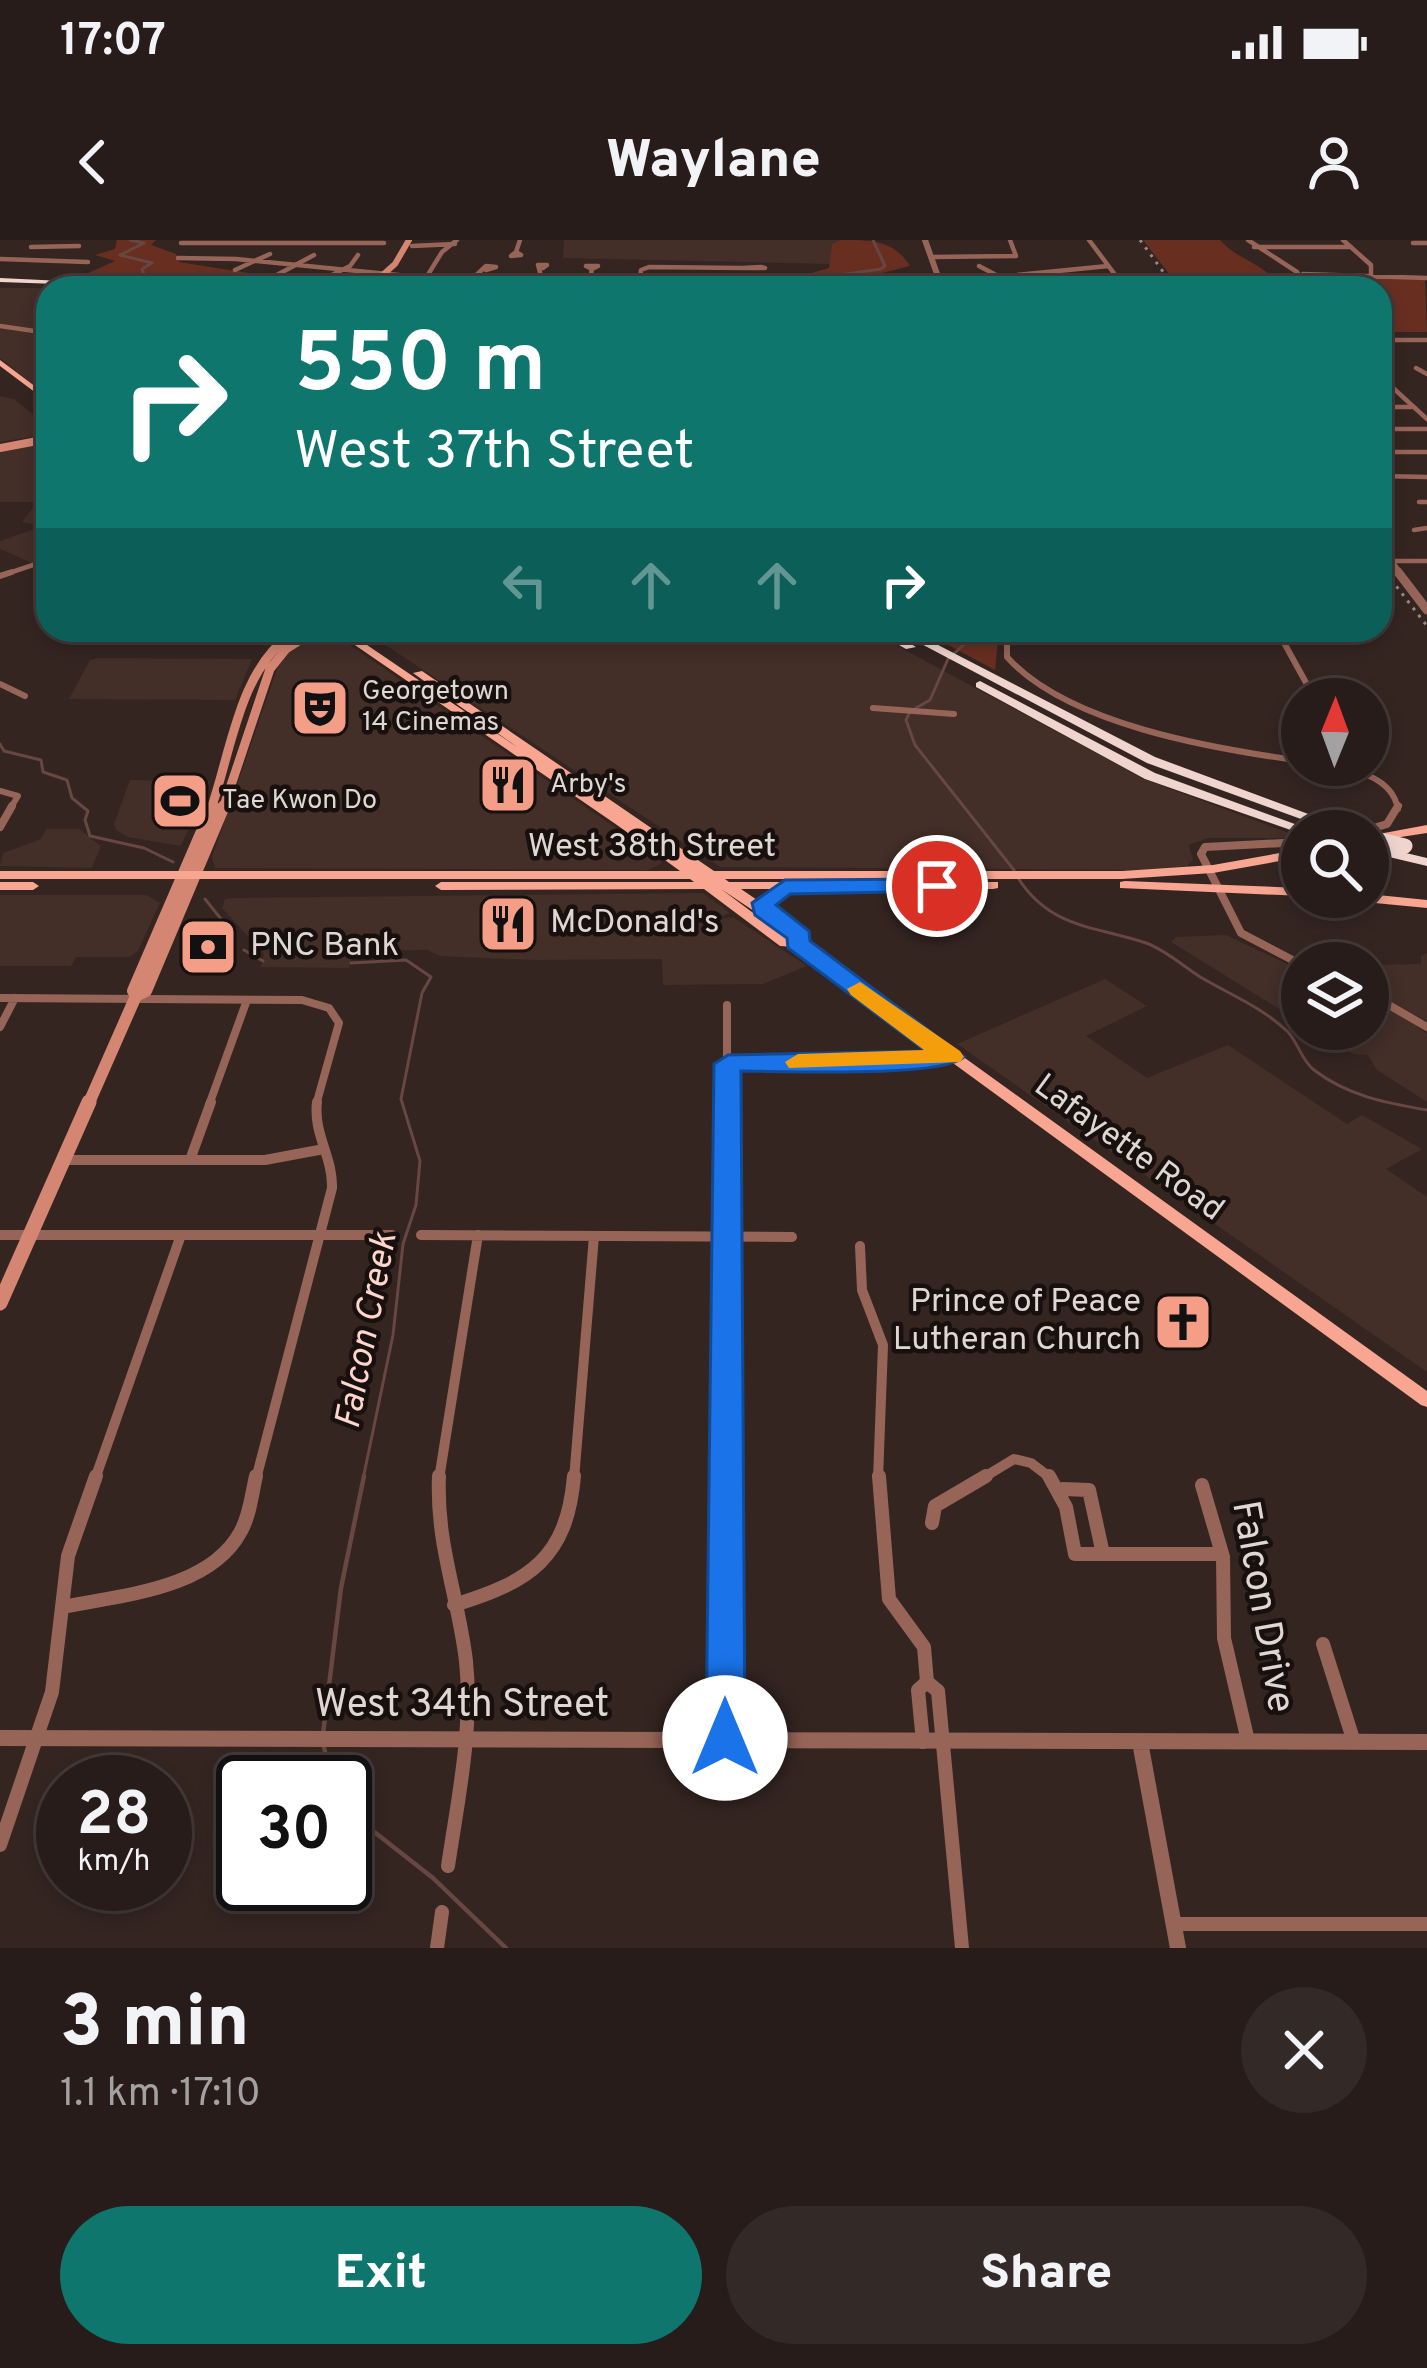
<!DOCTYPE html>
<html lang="en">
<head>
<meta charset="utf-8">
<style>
  :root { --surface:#271c19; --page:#332926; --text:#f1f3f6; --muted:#a4a1a2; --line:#433a38; --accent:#0f766e }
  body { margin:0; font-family:Overpass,sans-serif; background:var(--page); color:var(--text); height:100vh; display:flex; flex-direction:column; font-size:45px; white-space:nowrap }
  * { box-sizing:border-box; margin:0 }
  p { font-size:39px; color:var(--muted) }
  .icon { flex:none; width:66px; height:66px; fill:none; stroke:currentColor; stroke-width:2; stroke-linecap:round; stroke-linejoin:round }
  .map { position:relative; height:1708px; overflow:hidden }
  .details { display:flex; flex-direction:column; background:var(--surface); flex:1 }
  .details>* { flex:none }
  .hud { position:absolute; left:36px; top:36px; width:1356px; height:366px; border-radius:36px; box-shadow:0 6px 18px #0003,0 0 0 3px var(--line); background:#0f766e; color:#fff; overflow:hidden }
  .needle { width:78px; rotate:1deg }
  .tools { position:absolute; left:1281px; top:438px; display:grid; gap:24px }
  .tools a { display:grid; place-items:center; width:108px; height:108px; border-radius:50%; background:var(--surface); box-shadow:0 6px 18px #0003,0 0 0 3px var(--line); font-size:60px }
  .speed { position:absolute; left:36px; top:1515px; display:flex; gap:24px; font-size:60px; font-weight:700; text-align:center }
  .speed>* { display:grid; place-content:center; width:156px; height:156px; border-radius:50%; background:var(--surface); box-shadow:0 6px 18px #0003,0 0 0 3px var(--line); line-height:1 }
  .speed small { font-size:30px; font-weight:400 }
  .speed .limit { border:6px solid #111; border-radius:18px; background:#fff; color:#111 }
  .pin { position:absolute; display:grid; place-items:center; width:102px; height:102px; color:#fff; margin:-51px; border:6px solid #fff; border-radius:50%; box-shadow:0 3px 12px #0007 }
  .me { position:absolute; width:132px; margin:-66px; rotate:0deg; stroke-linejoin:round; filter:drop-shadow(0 0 9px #0008) }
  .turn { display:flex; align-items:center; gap:42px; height:252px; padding:0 60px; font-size:54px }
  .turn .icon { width:156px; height:156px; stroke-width:2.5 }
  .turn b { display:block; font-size:84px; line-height:102px }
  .lanes { display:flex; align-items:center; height:114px; padding:0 60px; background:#0003; justify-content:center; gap:60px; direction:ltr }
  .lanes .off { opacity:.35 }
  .round { display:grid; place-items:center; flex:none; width:126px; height:126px; border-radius:63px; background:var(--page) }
  .summary { display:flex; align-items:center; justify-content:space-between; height:204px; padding:0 60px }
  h1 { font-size:72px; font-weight:800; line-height:90px }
  .primary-button { display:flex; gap:24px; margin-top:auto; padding:24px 60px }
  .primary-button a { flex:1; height:138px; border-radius:72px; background:var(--accent); color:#fff; font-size:48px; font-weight:800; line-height:138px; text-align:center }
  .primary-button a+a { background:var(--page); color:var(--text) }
  .status { display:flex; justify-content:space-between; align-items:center; height:84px; padding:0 60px; background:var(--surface); direction:ltr }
  .status svg { height:33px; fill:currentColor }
  header { display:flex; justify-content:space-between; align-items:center; height:156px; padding:0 60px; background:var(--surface); font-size:54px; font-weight:800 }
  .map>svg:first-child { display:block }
  .built { fill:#432e28 }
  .green { fill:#682f21 }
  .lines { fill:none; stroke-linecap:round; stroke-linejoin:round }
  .stream-far1 { stroke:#684641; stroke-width:3 }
  .stream { stroke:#684641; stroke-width:4.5 }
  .minor-far4 { stroke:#976558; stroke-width:4.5 }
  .minor-far3 { stroke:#976558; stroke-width:6 }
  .minor-far2 { stroke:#976558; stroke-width:8 }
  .minor-far1 { stroke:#976558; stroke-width:10 }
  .minor { stroke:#976558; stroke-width:14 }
  .tertiary-far3 { stroke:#976558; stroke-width:6 }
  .tertiary-far2 { stroke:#976558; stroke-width:8 }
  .tertiary-far1 { stroke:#976558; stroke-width:9 }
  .tertiary { stroke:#976558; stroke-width:16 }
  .secondary-far4 { stroke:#d58672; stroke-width:6 }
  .secondary-far3 { stroke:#d58672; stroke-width:8 }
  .secondary-far2 { stroke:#d58672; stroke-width:9 }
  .secondary-far1 { stroke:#d58672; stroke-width:12 }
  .secondary { stroke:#d58672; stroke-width:15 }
  .primary { fill:#f8a691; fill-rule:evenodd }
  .motorway { fill:#efd5ce; fill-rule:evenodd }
  .rail { stroke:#958985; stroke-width:3; stroke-dasharray:3 6; stroke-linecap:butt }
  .motorway-bridge { stroke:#efd5ce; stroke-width:15 }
  .route { fill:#1a73e8; stroke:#114b97; stroke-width:3 }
  .slow { fill:#f59e0b }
  .labels { text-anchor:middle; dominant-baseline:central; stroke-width:9; stroke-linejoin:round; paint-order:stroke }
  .far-poi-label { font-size:27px; fill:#e0d6d3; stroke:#17100e; text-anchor:start }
  .street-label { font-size:33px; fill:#e0d6d3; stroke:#17100e }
  .poi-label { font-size:33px; fill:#e0d6d3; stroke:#17100e; text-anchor:start }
  .water-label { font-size:36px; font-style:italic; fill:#fed5ca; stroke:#17100e }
  .near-street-label { font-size:39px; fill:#e0d6d3; stroke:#17100e }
</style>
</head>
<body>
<div class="status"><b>17:07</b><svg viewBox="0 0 49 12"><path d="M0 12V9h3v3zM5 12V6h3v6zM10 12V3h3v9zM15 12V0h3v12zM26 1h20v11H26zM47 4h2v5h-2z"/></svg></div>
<header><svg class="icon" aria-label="back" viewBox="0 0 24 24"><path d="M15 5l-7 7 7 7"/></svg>Waylane<svg class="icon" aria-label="person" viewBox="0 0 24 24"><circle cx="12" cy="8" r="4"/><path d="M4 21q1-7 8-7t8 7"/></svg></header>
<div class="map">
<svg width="1427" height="1708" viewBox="0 0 1427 1708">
  <rect width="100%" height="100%" fill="#342521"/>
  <path class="built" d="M 564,0 L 841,0 L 832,5 L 830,24 L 563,18 Z
    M 0,48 L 48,48 L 48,157 L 0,118 Z
    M 0,156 L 14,159 L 40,180 L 48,178 L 48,194 L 0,202 Z
    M 48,203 L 48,317 L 32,323 L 0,309 L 0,301 L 43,286 L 22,282 L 37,262 L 0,262 L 0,211 Z
    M 328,390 L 661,619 L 661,624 L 647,630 L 215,628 L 212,617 L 278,426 L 292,408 Z
    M 363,390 L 868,390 L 1146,540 L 1302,598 L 1208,598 L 1189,605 L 1193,620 L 1186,628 L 1149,630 L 720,627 Z
    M 99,418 L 252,419 L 235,460 L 69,459 L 90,420 Z
    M 130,540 L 210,541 L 181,606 L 128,597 L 116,590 L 114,584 Z
    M 47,589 L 79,589 L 101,606 L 92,628 L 0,626 L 3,613 L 41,599 Z
    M 703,653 L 730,673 L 709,681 L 733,677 L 807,726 L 763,744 L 663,745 L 662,719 L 535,720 L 440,716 L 427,710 L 354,711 L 349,728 L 261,727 L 264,714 L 222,668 L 225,659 L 232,658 Z
    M 0,655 L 146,655 L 160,663 L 138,711 L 130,717 L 76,717 L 71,726 L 0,726 Z
    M 1226,695 L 1302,731 L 1302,783 L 1171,702 L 1176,697 Z
    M 1427,713 L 1427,781 L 1368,749 L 1368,725 L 1421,724 L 1421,716 Z
    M 1105,739 L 1147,766 L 1086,796 L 1147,838 L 1228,805 L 1347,884 L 1362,875 L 1422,909 L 1386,929 L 1427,957 L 1427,1132 L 957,804 Z
    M 1368,758 L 1397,771 L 1427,794 L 1427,862 L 1377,830 L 1368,815 L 1353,814 L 1312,789 L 1368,789 Z"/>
  <path class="green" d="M 117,0 L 156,0 L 151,5 L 176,14 L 179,22 L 341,48 L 188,48 L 73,40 L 115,21 L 95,15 L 115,9 Z
    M 841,0 C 871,0 894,0 910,26 L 862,38 L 843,48 L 775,46 L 768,33 L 785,33 L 791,39 L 829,28 L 832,4 Z
    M 1143,0 L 1220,0 C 1238,21 1266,23 1281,48 L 1180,48 Z
    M 1306,35 L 1425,40 L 1427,92 L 1380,92 L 1380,48 L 1337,48 L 1334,42 L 1311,41 Z
    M 920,390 L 999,390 L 995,430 Z"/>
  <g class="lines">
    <path class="stream-far1" d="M 130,0 L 144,3 L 120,15 L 152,23 L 142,29 L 147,42 L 215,48
      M 779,48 L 783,43 L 881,29 L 885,26 L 873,0
      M 916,468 L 930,460 L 948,419 L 980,390
      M 909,474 L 906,480 L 915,505 L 1014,630
      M 0,504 L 4,511 L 41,520 L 43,532 L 67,540 L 72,558 L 88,571 L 85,580 L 90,596 L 144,608 L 173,622
      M 1018,638 C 1051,689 1095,686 1146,703 C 1166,710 1184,727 1202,738 C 1231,755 1262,767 1288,792 C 1298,803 1302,821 1314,830 C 1348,856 1386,863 1427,870
      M 205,659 L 225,684
      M 244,710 L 263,721
      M 351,723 L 406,720 L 431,737 L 422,753 L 401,859 L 420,921 L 416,965 L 403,1004 L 393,1095 L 363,1239"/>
    <path class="stream" d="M 323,1494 L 341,1348 L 364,1236
      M 323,1503 L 332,1542
      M 345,1569 L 433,1638 L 506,1708"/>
    <path class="minor-far4" d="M 1089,0 L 1125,48
      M 1248,0 L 1297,32 L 1309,48
      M 1343,0 L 1371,25 L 1371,38
      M 181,3 L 384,3
      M 181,3 L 384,3
      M 1413,3 L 1427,3
      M 412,6 L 455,4
      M 31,7 L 79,6
      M 1254,7 L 1351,7
      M 516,12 L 521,15 L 511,16 Z
      M 516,12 L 520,0
      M 931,17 L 1016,16 L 1010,0
      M 178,18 L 236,19 L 530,48
      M 0,19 L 88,22
      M 586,26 L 598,26 L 592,29 Z
      M 979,26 L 1021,48
      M 761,27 L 765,28 L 743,28 Z
      M 235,30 L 270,14
      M 429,33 L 442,12 L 457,0
      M 1303,34 L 1427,38
      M 275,36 L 314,15
      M 997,37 L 1108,26
      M 640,39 L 763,42 L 744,41
      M 471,40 L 486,26 L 496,27 L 486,30
      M 316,43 L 350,26 L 358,15
      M 526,45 L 541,36 L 538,25 L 547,25 L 543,28
      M 588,48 L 592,29
      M 639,48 L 641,30 L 649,27 L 743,28
      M 867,48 L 874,45
      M 0,86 L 48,93
      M 1380,100 L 1427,100
      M 1416,128 L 1427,134
      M 1380,136 L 1427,179
      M 1380,167 L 1411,167
      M 1380,189 L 1427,189
      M 1380,212 L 1427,212
      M 1380,236 L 1427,237
      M 1419,262 L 1427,262
      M 1414,290 L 1427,288
      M 1390,321 L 1427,321
      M 3,335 L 48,320"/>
    <path class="minor-far3" d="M 0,336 L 12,332
      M 1007,390 L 1007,417 C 1068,485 1215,509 1302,521
      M 1277,390 L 1315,459
      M 0,444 L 25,456
      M 873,468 L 954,474
      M 1327,525 C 1356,530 1392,537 1398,569
      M 0,551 L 18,556 L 10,569"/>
    <path class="minor-far2" d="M 0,587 L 12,566
      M 1364,591 L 1387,584 L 1398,566
      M 1302,602 L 1205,607 L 1201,614 L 1241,693 L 1302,725
      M 1368,753 L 1427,787
      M 0,758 L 302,760 L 329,768 L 339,783 L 316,865
      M 0,787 L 15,758
      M 727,823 L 892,822 L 950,816
      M 209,865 L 247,760
      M 727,865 L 727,765"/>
    <path class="minor-far1" d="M 64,920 L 265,920 L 324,909
      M 190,920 L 211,862
      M 0,995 L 392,995
      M 421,995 L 792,997
      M 860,1006 L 862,1050 L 883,1105 L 878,1239
      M 95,1239 L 181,995
      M 256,1239 L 332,948 C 333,917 313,894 317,862
      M 439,1239 L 478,995
      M 574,1239 L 594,996
      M 726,1239 L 727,862
      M 981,1239 L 1014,1219 L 1031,1223 L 1052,1239"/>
    <path class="minor" d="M 439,1236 C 436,1304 458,1355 466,1421 C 473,1489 458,1559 448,1626
      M 879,1236 L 889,1359 L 924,1407 L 927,1442
      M 1049,1236 L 1066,1267 L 1075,1314 L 1222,1314
      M 1202,1245 L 1223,1317 L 1224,1398 L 1248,1501
      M 1063,1249 L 1089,1250 L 1103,1314
      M 932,1283 L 935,1266 L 986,1236
      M 454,1365 C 530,1342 567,1318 574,1236
      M 63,1367 C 120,1355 210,1350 241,1291 C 250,1275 252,1253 256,1236
      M 1323,1404 L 1354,1502
      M 725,1498 L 726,1236
      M 923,1502 L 918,1450 L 927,1442 L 938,1451 L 962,1708
      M 0,1605 L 52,1452 L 68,1316 L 96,1236
      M 1174,1684 L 1427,1684
      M 437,1708 L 442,1672"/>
    <path class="tertiary-far3" d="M 925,0 L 942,48"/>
    <path class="tertiary-far2" d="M 1380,308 L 1400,335"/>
    <path class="tertiary-far1" d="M 1398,332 L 1427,370"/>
    <path class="tertiary" d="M 0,1498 L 1427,1502
      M 1140,1502 L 1178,1708"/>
    <path class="secondary-far4" d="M 368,48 L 395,24 L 409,0"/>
    <path class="secondary-far3" d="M 0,208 L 48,199"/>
    <path class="secondary-far2" d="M 211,569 C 231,512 239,432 290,395
      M 223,569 L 270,429 L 286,409 L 316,390"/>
    <path class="secondary-far1" d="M 136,756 L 133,751 L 213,566
      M 88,865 L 136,756 L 146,751 L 224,566"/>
    <path class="secondary" d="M 0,1063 L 89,862"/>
    <path class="primary" d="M 0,120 L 48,156 L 48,162 L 0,126 Z
      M 333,390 L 345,390 L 517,507 L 413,433 L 422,431 L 714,631 L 1122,631 L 1213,625 L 1302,609 L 1302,617 L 1213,633 L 1122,639 L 725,639 L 729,642 L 998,642 L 998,648 L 993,649 L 741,649 L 805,693 L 807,696 L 804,702 L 1427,1151 L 1427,1167 L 1421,1165 L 794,707 L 780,706 L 704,649 L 441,650 L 435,646 L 441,642 L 694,642 L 690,639 L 0,639 L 0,631 L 680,631 L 617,585 ZM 721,649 L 793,697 L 792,699 L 788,699 Z
      M 1427,585 L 1427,593 L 1368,602 L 1368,596 Z
      M 1125,641 L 1302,648 L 1302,656 L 1120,648 L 1120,642 Z
      M 0,642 L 33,642 L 39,646 L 33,650 L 0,650 Z
      M 1368,654 L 1427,660 L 1427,668 L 1354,661 L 1348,657 L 1368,657 Z"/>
    <path class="motorway" d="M 0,38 L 168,46 L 172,48 L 0,42 Z
      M 873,390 L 887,390 L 916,407 L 906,409 Z
      M 895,390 L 909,390 L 1155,517 L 1354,591 L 1334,591 L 1147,523 Z
      M 980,441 L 1155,533 L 1314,591 L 1302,591 L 1302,594 L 1145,539 L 976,447 L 976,443 Z
      M 1368,604 L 1427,618 L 1427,626 L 1368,612 Z"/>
    <path class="rail" d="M 1140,0 L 1175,48
      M 1380,325 L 1427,386"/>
    <path class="motorway-bridge" d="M 1368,597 L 1405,606"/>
  </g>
  <path class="route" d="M 937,639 L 948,646 L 945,651 L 790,654 L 776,665 L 809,691 L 810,701 L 964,817 C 942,838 780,831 741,831 L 745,1498 L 739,1511 L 725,1516 L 711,1511 L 706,1498 L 714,824 L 728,815 L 926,811 L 788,708 L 787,698 L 755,675 L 752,663 L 785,640 Z"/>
  <path class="slow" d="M 860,742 L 960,811 L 964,817 L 960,822 L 789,828 L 785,822 L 798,814 L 924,810 L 851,755 L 847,749 Z"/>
  <defs>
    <symbol id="theatre-square" viewBox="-11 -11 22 22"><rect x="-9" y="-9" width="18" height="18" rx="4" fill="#f49e88" stroke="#17100e"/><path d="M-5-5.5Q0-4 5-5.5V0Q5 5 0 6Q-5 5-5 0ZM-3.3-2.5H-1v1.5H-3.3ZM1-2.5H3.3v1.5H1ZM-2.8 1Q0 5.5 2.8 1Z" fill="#111"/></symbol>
    <symbol id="restaurant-square" viewBox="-11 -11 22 22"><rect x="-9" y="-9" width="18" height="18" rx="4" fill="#f49e88" stroke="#17100e"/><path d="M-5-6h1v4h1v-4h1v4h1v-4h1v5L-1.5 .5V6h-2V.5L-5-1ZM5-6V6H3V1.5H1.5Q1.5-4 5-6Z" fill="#111"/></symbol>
    <symbol id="stadium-square" viewBox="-11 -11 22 22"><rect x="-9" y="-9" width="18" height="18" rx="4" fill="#f49e88" stroke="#17100e"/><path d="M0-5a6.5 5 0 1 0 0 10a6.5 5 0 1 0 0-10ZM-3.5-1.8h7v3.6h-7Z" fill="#111"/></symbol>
    <symbol id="bank-square" viewBox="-11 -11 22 22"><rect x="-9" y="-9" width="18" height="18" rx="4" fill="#f49e88" stroke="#17100e"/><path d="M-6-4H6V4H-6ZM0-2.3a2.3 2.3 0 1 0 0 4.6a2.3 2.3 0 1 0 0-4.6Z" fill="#111"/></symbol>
    <symbol id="church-square" viewBox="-11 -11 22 22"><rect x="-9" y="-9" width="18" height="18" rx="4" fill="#f49e88" stroke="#17100e"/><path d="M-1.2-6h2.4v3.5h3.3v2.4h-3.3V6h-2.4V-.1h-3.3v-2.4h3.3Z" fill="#111"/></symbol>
  </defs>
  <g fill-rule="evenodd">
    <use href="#theatre-square" x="287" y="435" width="66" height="66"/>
    <use href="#restaurant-square" x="475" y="512" width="66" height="66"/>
    <use href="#stadium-square" x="147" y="528" width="66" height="66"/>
    <use href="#restaurant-square" x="475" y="651" width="66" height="66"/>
    <use href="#bank-square" x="175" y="674" width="66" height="66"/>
    <use href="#church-square" x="1150" y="1049" width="66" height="66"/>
  </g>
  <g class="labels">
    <g class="far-poi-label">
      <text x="362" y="452">Georgetown<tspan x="362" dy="31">14 Cinemas</tspan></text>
      <text x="550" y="545">Arby's</text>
      <text x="222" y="561">Tae Kwon Do</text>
    </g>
    <g class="street-label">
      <text x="652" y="608">West 38th Street</text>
      <text transform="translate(1128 909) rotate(36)">Lafayette Road</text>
    </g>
    <g class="poi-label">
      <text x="550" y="684">McDonald's</text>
      <text x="250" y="707">PNC Bank</text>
      <text x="1141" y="1063" text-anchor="end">Prince of Peace<tspan x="1141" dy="38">Lutheran Church</tspan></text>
    </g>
    <g class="water-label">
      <text transform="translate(368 1091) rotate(-79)">Falcon Creek</text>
    </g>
    <g class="near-street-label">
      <text transform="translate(1261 1367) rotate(80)">Falcon Drive</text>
      <text x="462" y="1466">West 34th Street</text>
    </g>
  </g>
</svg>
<div class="tools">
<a><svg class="needle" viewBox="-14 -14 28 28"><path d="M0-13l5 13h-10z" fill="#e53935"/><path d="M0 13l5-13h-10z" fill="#a4a1a2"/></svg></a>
<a><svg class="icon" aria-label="search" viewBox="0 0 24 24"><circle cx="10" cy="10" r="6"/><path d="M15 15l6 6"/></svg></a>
<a><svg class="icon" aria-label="layers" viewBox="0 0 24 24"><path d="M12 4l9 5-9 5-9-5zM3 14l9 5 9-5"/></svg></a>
</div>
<div class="speed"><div>28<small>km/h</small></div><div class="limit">30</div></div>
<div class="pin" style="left:937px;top:646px;background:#d93025"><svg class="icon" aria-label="arrive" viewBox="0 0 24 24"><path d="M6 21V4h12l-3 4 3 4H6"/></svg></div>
<svg class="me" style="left:725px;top:1498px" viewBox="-20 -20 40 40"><circle r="19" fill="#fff"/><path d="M0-13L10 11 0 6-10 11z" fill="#1a73e8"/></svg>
<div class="hud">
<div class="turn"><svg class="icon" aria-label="right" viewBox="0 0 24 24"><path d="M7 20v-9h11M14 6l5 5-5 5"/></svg><div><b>550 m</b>West 37th Street</div></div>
<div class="lanes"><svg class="icon off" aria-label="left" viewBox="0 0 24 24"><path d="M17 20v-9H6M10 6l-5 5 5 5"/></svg><svg class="icon off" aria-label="ahead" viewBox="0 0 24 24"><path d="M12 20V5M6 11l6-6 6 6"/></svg><svg class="icon off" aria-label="ahead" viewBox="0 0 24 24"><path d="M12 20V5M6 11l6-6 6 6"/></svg><svg class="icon" aria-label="right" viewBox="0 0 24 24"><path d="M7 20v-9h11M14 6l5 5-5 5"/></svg></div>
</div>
</div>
<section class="details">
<div class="summary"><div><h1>3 min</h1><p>1.1 km · 17:10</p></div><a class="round"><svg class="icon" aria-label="close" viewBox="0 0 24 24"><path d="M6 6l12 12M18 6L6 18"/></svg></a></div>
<div class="primary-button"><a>Exit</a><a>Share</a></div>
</section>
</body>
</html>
